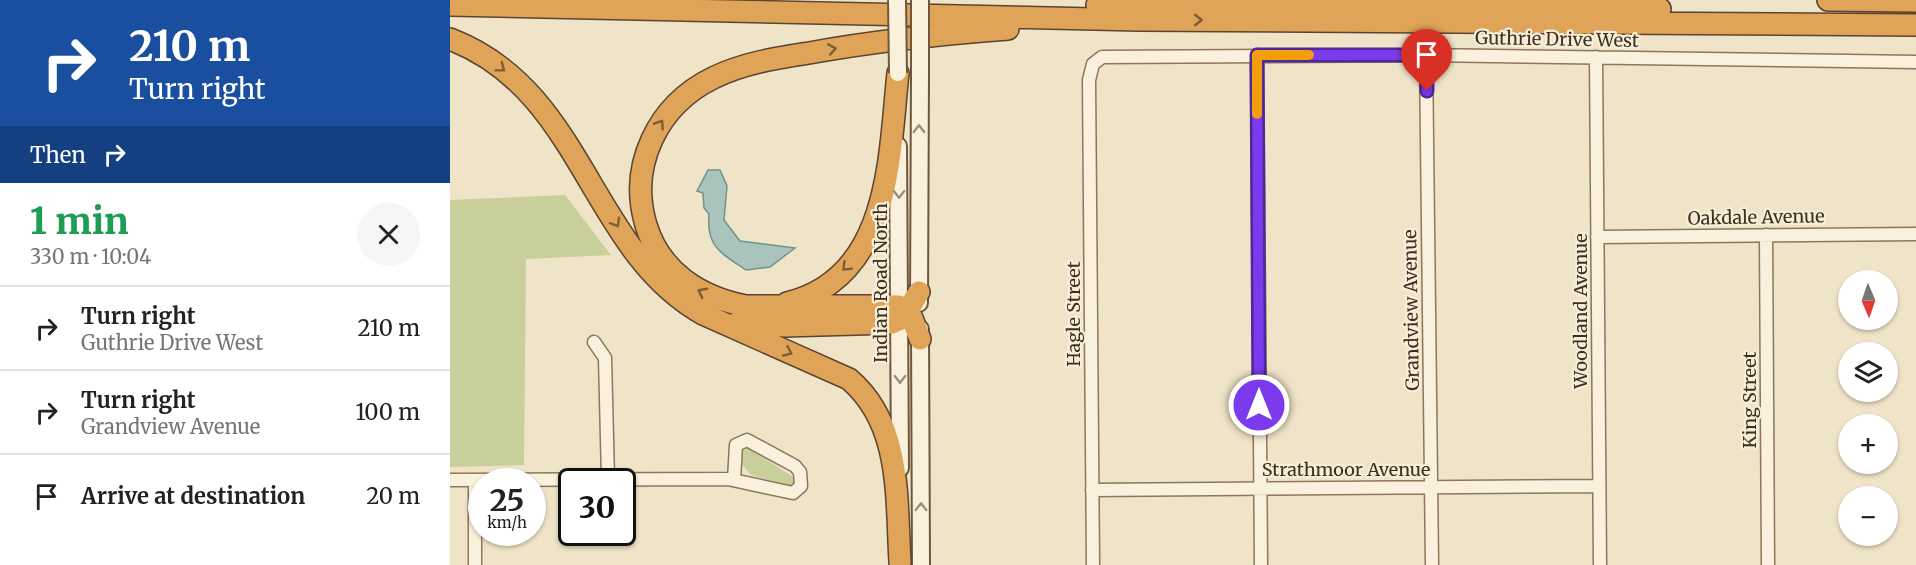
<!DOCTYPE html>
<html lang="en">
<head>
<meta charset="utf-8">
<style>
  :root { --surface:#fff; --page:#f6f6f6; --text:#222; --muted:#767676; --line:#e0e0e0 }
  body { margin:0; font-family:Merriweather,serif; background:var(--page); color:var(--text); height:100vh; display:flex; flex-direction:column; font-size:22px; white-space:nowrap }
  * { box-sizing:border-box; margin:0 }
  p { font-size:20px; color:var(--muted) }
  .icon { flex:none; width:33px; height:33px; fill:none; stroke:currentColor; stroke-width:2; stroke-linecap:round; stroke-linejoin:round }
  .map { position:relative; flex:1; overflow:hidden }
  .drawer { display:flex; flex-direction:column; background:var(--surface); width:450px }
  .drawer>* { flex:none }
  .hud { background:#1a4fa0; color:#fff; overflow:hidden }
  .needle { width:39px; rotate:178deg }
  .fabs { position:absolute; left:1388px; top:270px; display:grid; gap:12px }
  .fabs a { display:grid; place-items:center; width:60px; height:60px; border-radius:50%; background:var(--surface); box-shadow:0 2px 4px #0004; font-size:30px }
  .speed { position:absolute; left:18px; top:468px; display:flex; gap:12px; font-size:30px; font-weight:700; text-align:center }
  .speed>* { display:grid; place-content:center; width:78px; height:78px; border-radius:50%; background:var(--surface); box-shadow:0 2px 4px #0004; line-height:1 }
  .speed small { font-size:15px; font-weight:400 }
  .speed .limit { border:3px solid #111; border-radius:9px; background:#fff; color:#111 }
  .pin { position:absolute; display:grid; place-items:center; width:51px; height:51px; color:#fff; margin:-62px -26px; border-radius:50% 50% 50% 0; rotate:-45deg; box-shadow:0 0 6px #0007 }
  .pin .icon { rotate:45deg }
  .me { position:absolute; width:66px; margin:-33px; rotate:0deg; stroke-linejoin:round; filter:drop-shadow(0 0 4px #0008) }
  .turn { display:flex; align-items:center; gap:21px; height:126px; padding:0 30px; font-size:27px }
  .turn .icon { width:78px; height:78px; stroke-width:2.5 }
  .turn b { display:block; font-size:42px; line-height:51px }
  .then { display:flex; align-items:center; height:57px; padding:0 30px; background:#0003; gap:12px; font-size:22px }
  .round { display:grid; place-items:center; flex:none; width:63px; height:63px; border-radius:32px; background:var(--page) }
  .summary { display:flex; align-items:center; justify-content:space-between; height:102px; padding:0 30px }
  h1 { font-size:36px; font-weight:800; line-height:45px; color:#1e9e55 }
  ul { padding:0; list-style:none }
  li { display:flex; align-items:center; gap:18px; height:84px; padding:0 30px; border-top:2px solid var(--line) }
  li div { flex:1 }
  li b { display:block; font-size:22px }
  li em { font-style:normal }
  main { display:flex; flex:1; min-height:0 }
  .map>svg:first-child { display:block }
  .green { fill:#c9cf9b }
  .water { fill:#a9c4bc; stroke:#6f938a; stroke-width:1.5 }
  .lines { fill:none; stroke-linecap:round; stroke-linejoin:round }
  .street-casing { stroke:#8d765c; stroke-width:15 }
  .secondary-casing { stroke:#6f573f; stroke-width:20 }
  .highway-casing { stroke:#5b4430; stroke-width:24 }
  .street { stroke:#faf1dc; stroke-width:12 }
  .secondary { stroke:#faf1dc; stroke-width:16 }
  .highway { stroke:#e0a458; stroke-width:21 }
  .secondary-bridge-casing { stroke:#6f573f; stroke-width:20; stroke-linecap:butt }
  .secondary-bridge { stroke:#faf1dc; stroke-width:16 }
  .oneway { stroke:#7e5d36 }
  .oneway2 { stroke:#9c907e }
  .route-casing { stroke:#51269a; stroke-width:15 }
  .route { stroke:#7c3aed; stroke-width:10 }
  .slow { stroke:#f59e0b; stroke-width:10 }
  .labels { text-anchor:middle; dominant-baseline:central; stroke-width:4.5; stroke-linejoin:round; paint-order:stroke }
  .street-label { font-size:18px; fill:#3d2e20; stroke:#f7eed8 }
</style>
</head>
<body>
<main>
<section class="drawer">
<div class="hud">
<div class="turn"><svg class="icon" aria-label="right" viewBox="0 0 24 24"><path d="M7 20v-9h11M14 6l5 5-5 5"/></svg><div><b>210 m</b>Turn right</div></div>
<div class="then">Then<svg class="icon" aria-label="right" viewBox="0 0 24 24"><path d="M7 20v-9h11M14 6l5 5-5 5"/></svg></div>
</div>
<div class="summary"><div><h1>1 min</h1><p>330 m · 10:04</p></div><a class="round"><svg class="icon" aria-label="close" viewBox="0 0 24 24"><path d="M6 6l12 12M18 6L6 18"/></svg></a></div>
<ul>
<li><svg class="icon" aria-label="right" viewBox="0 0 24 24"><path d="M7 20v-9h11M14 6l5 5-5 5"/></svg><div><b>Turn right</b><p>Guthrie Drive West</p></div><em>210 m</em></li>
<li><svg class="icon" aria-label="right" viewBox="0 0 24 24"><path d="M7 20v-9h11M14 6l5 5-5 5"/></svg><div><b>Turn right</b><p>Grandview Avenue</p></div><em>100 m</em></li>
<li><svg class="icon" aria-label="arrive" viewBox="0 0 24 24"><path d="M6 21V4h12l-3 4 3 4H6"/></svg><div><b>Arrive at destination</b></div><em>20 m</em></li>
</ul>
</section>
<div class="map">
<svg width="1466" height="565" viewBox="0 0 1466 565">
  <rect width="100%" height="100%" fill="#f0e4c8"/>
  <path class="green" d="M 115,195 L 161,255 L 76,259 L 74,465 L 0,467 L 0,200 Z
    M 298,448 L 342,476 L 346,482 L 343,487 L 301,475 L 292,464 L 291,452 Z"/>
  <path class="water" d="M 258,170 L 270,170 L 277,186 L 274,220 L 290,241 L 345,248 L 320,267 L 296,270 C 271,253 256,247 259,214 L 254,208 L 253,193 L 247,191 Z"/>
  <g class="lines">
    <defs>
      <path id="street" d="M 807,55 L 811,565
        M 976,55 L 982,565
        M 1146,57 L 1150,565
        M 1316,235 L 1318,565
        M 1147,237 L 1466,234
        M 144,342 L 155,358 L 158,479
        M 0,480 L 278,479 L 343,493 L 351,486 L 350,472 L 345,466 L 297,440 L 286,445 L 284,480
        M 25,480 L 25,565
        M 642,490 L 1149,486
        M 643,565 L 639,80 L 643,64 L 652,57 L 976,55 L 1466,62"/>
      <path id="secondary" d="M 448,146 L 450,468
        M 469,303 L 470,73
        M 470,329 L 471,565"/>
      <path id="highway" d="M 1378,0 L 1466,1
        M 0,5 L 689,20 L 1466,25
        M 647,5 L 1210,9
        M 0,39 C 134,90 139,250 253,314 L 399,379 C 452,424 446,497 450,562
        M 337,303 C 441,278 439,157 448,73
        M 287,323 L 334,326 L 442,323 L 453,318 L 469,292
        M 470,339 L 462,318 L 449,306 L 296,306 C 250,297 210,272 196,225 C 178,165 208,105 263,78 C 293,63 327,58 359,53 C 425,41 491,34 558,29"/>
    </defs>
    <use href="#street" class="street-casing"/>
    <use href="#secondary" class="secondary-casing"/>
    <use href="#highway" class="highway-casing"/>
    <use href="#street" class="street"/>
    <use href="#secondary" class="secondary"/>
    <use href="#highway" class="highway"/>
    <defs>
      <path id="secondary-bridge" d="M 447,0 L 448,73
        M 470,73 L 470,0"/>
    </defs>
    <use href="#secondary-bridge" class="secondary-bridge-casing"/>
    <use href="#secondary-bridge" class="secondary-bridge"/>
  </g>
  <defs><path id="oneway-chevron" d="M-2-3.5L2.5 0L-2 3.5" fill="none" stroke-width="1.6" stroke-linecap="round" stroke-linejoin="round" transform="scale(1.5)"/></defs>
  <g class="oneway">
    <use href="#oneway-chevron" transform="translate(748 20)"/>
    <use href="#oneway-chevron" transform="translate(382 49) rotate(-10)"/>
    <use href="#oneway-chevron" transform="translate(51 68) rotate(37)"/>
    <use href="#oneway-chevron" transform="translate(210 124) rotate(-57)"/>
    <use href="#oneway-chevron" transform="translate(166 223) rotate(59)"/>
    <use href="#oneway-chevron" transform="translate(396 267) rotate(135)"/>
    <use href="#oneway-chevron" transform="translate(252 292) rotate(-152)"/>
    <use href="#oneway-chevron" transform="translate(338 352) rotate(24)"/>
  </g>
  <g class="oneway2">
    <use href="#oneway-chevron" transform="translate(469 129) rotate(-90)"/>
    <use href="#oneway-chevron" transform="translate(449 194) rotate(90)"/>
    <use href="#oneway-chevron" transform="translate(450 379) rotate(90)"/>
    <use href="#oneway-chevron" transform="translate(471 507) rotate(-90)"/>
  </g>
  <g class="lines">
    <defs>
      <path id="route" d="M 809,405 L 807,55 L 976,55 L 977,91"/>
    </defs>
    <use href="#route" class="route-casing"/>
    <use href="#route" class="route"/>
    <path class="slow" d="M 807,114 L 807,55 L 859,55"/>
  </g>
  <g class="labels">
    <g class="street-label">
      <text transform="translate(1107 39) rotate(1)">Guthrie Drive West</text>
      <text transform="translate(1306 217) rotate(-1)">Oakdale Avenue</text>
      <text transform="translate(430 283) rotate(-90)">Indian Road North</text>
      <text transform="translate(961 310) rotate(-91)">Grandview Avenue</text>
      <text transform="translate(1130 311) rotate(-90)">Woodland Avenue</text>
      <text transform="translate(623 314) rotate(-90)">Hagle Street</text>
      <text transform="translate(1299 400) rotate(-90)">King Street</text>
      <text x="896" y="469">Strathmoor Avenue</text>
    </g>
  </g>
</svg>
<div class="fabs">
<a><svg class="needle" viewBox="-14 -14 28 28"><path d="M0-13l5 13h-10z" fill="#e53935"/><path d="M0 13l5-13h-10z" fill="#767676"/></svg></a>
<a><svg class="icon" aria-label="layers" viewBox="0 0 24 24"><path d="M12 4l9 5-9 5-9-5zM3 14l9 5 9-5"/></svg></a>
<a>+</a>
<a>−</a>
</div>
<div class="speed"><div>25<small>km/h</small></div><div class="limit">30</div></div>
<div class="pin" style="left:977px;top:91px;background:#d93025"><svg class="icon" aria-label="arrive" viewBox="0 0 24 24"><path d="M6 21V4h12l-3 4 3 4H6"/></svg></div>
<svg class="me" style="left:809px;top:405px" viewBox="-20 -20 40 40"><circle r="17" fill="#7c3aed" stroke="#fff" stroke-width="3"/><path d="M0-11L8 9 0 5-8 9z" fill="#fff"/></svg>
</div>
</main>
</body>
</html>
